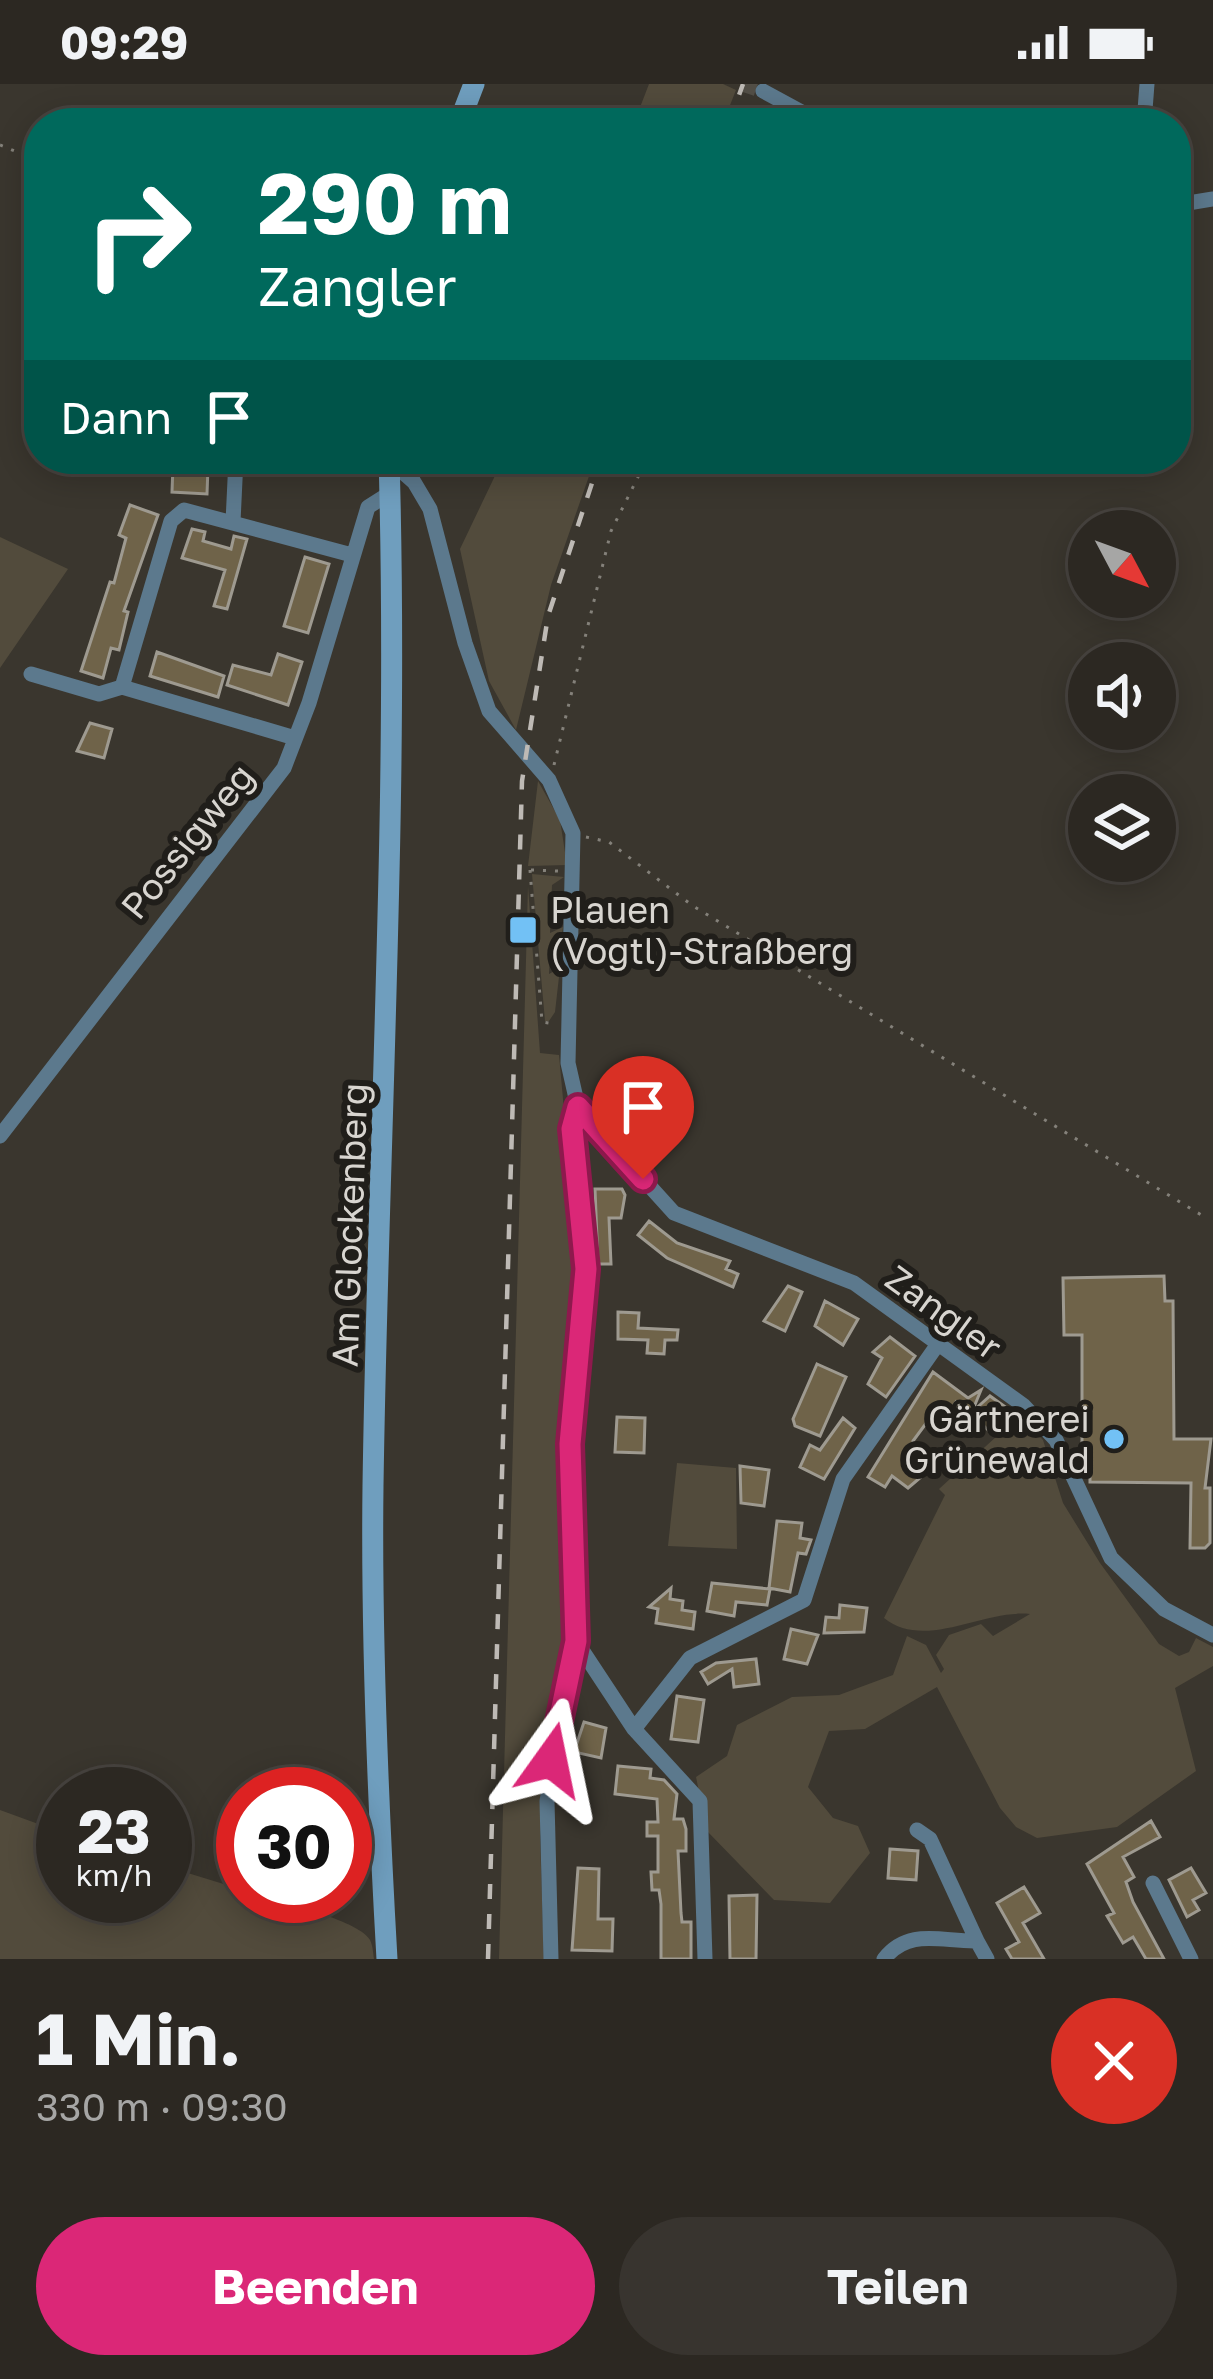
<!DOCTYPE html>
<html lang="de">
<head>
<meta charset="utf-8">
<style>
  :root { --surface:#2c2822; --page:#38342f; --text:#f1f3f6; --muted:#a6a6a5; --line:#484440; --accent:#db2777 }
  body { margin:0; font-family:"Golos Text",sans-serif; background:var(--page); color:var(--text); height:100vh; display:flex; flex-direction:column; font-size:45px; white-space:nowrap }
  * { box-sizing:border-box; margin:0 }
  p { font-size:39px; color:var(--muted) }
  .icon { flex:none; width:66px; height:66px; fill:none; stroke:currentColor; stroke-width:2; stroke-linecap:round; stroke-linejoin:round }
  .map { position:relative; height:1875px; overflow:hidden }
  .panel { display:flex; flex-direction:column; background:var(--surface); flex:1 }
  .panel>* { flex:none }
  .guide { position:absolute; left:24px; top:24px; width:1167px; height:366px; border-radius:48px; box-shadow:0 6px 30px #0003,0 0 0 3px var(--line); background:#00695c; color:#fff; overflow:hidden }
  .needle { width:78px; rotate:131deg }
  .fabs { position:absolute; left:1068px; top:426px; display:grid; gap:24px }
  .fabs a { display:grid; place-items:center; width:108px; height:108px; border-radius:50%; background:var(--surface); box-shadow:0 6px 30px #0003,0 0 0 3px var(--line); font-size:60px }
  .speed { position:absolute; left:36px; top:1683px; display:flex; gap:24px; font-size:60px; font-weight:700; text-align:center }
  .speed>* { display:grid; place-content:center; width:156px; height:156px; border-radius:50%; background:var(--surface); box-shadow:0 6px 30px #0003,0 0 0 3px var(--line); line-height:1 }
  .speed small { font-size:30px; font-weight:400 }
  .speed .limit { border:18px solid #d22; background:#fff; color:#111 }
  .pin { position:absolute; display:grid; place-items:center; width:102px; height:102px; color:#fff; margin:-123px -51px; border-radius:50% 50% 50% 0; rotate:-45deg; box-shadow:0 0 12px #0007 }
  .pin .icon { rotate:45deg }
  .me { position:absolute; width:132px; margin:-66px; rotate:12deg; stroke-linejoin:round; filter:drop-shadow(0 0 9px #0008) }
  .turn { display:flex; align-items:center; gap:42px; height:252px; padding:0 36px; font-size:54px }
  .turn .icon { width:156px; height:156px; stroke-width:2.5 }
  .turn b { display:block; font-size:84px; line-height:102px }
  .then { display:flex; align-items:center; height:114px; padding:0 36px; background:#0003; gap:24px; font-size:45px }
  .round { display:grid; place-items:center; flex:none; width:126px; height:126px; border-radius:63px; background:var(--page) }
  .headline { display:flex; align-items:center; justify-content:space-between; height:204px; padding:0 36px }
  h1 { font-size:72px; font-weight:700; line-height:90px }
  .action { display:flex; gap:24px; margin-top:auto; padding:24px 36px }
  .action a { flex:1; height:138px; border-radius:72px; background:var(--accent); color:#fff; font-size:48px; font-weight:700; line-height:138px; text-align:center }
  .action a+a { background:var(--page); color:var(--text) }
  .status { display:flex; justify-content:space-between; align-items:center; height:84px; padding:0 60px; background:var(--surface); direction:ltr }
  .status svg { height:33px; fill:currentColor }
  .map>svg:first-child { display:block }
  .green { fill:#524b3c }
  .building { fill:#6f6349; stroke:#9e9a90; stroke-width:3 }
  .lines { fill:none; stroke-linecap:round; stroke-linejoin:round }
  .street-tunnel { stroke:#524e46; stroke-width:15; stroke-dasharray:15 8; stroke-linecap:butt }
  .path { stroke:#84817a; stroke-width:3; stroke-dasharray:3 9; stroke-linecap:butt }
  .street { stroke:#5c798d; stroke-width:15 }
  .secondary { stroke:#6f9ebe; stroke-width:21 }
  .rail { stroke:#bebab5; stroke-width:4.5; stroke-dasharray:15 15; stroke-linecap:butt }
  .route-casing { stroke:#8e194d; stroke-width:30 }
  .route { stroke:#db2777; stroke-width:21 }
  .poi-dot { fill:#72c1f5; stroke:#201e1a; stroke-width:4.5 }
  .labels { text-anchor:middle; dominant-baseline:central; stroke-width:12; stroke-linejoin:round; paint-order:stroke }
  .street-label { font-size:36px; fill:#d8d5d0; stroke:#201e1a }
  .poi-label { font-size:36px; fill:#d8d5d0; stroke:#201e1a; text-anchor:start }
</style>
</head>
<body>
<div class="status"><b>09:29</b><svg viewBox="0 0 49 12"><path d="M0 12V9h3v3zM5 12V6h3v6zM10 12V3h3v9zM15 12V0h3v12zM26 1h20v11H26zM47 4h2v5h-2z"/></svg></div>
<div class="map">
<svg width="1213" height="1875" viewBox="0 0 1213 1875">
  <rect width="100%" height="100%" fill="#3a362e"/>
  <path class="green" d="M 649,0 L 723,0 L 736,6 L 723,39 L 634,39 Z
    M 503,375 L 595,375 L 551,501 L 516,646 L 489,597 L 460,465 Z
    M 0,453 L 68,485 L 0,584 Z
    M 538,697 L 560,736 L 567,781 L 528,782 Z
    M 532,790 L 564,793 L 552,801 L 550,849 L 563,843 L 561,858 L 550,866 L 549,890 L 560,884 L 555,928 L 549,937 L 545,937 Z
    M 528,802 L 540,969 L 559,971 L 581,1213 L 564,1363 L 568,1558 L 544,1688 L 540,1753 L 544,1875 L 499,1875 Z
    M 1020,1331 L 1043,1356 L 1063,1419 L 1100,1479 L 1159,1560 L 1179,1572 L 1189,1568 L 1196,1554 L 1213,1563 L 1213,1582 L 1175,1604 L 1196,1687 L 1117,1743 L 1037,1754 L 1016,1743 L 1000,1724 L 937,1603 L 865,1645 L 829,1647 L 808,1703 L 833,1734 L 858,1742 L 870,1769 L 830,1819 L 774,1816 L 707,1747 L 696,1693 L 727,1672 L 737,1641 L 792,1613 L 839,1611 L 893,1591 L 907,1552 L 926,1561 L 941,1589 L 944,1585 L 936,1571 L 949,1551 L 981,1540 L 993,1552 L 1030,1530 C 983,1525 925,1567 884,1534 L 945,1411 L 939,1405 Z
    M 677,1379 L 736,1384 L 737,1465 L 668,1462 Z
    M 0,1726 L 63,1749 L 63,1812 L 165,1812 L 165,1782 L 243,1806 L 243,1812 C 266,1812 360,1836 370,1856 C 373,1862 373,1869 374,1875 L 0,1875 Z"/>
  <path class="building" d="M 173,381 L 208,383 L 207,410 L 172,408 Z
    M 130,421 L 158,431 L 124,527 L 128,528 L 119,566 L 111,564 L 103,594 L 81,587 L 110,498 L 114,499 L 126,454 L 119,451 Z
    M 192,445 L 205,448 L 203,457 L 231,465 L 234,452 L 247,455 L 227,525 L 214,522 L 225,486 L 182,474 Z
    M 305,473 L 329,480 L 308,549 L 284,542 Z
    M 157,568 L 224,592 L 218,613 L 150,592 Z
    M 278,570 L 302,578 L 288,621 L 227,601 L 233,581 L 271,591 Z
    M 90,639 L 112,645 L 104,674 L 77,667 Z
    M 595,1105 L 622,1105 L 625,1111 L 621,1134 L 609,1134 L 611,1180 L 598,1180 Z
    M 649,1137 L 677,1159 L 730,1177 L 726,1185 L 738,1190 L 733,1203 L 667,1174 L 638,1151 Z
    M 1164,1192 L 1165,1217 L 1173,1217 L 1174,1355 L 1211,1355 L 1205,1404 L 1210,1404 L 1210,1459 L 1205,1464 L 1190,1464 L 1191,1399 L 1090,1398 L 1090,1374 L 1082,1374 L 1082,1251 L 1064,1251 L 1063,1194 Z
    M 788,1202 L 802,1208 L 785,1247 L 764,1237 Z
    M 825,1217 L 858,1235 L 843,1261 L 815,1242 Z
    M 618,1228 L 639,1229 L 638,1244 L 678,1246 L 677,1256 L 665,1256 L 664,1270 L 647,1269 L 648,1256 L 618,1255 Z
    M 890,1253 L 915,1272 L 886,1313 L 868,1300 L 882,1274 L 873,1268 Z
    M 817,1280 L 846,1293 L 820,1352 L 795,1342 L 793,1335 Z
    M 933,1288 L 968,1314 L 981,1306 L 972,1328 L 990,1312 L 1015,1330 L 994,1351 L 956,1318 L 942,1337 L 933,1330 L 913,1357 L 915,1369 L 905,1381 L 921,1393 L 908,1404 L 892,1392 L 885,1403 L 868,1393 Z
    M 617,1333 L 645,1334 L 644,1369 L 615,1368 Z
    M 843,1334 L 855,1344 L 824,1395 L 800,1383 L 810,1361 L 820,1366 Z
    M 740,1382 L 769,1386 L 764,1422 L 741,1419 Z
    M 777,1437 L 802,1439 L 800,1454 L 811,1456 L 806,1470 L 798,1469 L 790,1508 L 769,1504 Z
    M 712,1499 L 770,1505 L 767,1521 L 736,1518 L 734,1532 L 707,1527 Z
    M 671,1504 L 670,1515 L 683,1517 L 682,1526 L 695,1528 L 693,1545 L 656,1539 L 658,1525 L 649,1523 Z
    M 840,1521 L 867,1524 L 864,1548 L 824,1549 L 826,1533 L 839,1534 Z
    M 791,1545 L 818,1551 L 807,1580 L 784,1575 Z
    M 756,1575 L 759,1600 L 734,1603 L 732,1585 L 708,1600 L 701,1588 L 716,1579 Z
    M 677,1612 L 704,1616 L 698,1658 L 671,1655 Z
    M 584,1638 L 606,1644 L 601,1674 L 574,1668 Z
    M 618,1682 L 651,1685 L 650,1694 L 664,1696 L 677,1710 L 674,1735 L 683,1735 L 686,1745 L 686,1767 L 678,1767 L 681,1829 L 682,1838 L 691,1838 L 691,1875 L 661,1875 L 661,1820 L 659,1806 L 652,1806 L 651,1788 L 658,1788 L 658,1752 L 647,1752 L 647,1738 L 658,1738 L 657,1715 L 615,1710 Z
    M 1151,1737 L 1160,1753 L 1123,1773 L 1134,1793 L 1126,1798 L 1133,1818 L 1164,1875 L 1146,1875 L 1133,1853 L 1123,1859 L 1107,1832 L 1114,1829 L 1087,1780 Z
    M 890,1765 L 918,1767 L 916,1796 L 888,1794 Z
    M 578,1784 L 599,1785 L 598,1835 L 613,1835 L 612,1867 L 572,1866 Z
    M 1191,1784 L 1206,1809 L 1193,1816 L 1199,1826 L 1187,1833 L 1169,1796 Z
    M 1024,1803 L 1040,1829 L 1023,1839 L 1044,1875 L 1012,1875 L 1006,1865 L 1019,1858 L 997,1819 Z
    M 757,1811 L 756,1875 L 730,1875 L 729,1812 Z"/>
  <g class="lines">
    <path class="street-tunnel" d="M 742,0 L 763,7"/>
    <path class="path" d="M 0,61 L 39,77
      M 554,681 L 611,447 L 647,375
      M 586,753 L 609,758 L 693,822 L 1203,1132
      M 530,786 L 542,938 L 555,940
      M 531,786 L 558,787"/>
    <path class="street" d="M 763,7 L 822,39
      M 1144,39 L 1147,0
      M 1176,121 L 1213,115
      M 389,376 L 414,398 L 430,425 L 465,559 L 489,627 L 549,696 L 573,749 L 568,979 L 578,1023 L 571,1045 L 586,1185 L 585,1235 L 570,1360 L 576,1557 L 547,1717 L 551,1875
      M 233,438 L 236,375
      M 31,590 L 99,610 L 122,603
      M 295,654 L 122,603 L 171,437 L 184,426 L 352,471
      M 578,1023 L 674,1129 L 854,1199 L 1023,1321 L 1056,1356 L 1111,1474 L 1164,1525 L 1213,1551
      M 0,1052 L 284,684 L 309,619 L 368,423 L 390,409
      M 576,1557 L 634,1645 L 700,1717 L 705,1875
      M 634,1645 L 690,1574 L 804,1516 L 843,1395 L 938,1260
      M 917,1746 L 930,1755 L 977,1857
      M 1153,1799 L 1191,1875
      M 884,1875 C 909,1843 942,1858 977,1857 L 987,1875"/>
    <path class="secondary" d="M 459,39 L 474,0
      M 387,1875 C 378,1718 371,1560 373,1402 C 378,1059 399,718 389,375"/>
    <path class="rail" d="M 729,39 L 743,0
      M 488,1875 L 522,697 L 548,532 L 600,375"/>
  </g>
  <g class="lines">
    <defs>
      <path id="route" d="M 551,1676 L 576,1557 L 570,1360 L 586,1185 L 572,1045 L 578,1023 L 643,1095"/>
    </defs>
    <use href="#route" class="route-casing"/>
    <use href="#route" class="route"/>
  </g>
  <g class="poi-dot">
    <rect x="508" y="831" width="30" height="30" rx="6"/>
    <circle cx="1114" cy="1355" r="12"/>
  </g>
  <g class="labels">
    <g class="street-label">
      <text transform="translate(187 757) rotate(-51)">Possigweg</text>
      <text transform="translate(349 1141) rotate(-88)">Am Glockenberg</text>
      <text transform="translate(944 1228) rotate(36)">Zangler</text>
    </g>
    <g class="poi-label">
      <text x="550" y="825">Plauen<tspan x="550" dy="41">(Vogtl)-Straßberg</tspan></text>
      <text x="1090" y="1334" text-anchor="end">Gärtnerei<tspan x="1090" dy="41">Grünewald</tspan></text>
    </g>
  </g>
</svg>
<div class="fabs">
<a><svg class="needle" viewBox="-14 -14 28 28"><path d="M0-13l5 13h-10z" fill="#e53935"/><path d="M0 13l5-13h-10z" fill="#a6a6a5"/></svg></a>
<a><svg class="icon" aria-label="sound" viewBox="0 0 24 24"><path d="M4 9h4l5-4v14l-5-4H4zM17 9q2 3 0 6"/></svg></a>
<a><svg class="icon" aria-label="layers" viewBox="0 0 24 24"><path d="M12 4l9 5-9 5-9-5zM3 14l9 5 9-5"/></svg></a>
</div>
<div class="speed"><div>23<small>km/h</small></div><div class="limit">30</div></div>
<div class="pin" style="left:643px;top:1095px;background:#d93025"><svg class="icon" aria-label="arrive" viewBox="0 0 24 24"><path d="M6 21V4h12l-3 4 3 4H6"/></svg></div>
<svg class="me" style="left:551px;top:1676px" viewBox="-20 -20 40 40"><path d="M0-17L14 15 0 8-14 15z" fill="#db2777" stroke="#fff" stroke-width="4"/></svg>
<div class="guide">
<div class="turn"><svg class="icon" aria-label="right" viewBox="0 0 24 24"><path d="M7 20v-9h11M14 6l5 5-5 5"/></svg><div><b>290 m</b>Zangler</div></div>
<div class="then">Dann<svg class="icon" aria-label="arrive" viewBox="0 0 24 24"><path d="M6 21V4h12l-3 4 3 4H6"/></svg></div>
</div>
</div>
<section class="panel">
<div class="headline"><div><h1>1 Min.</h1><p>330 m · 09:30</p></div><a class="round" style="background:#d93025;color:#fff"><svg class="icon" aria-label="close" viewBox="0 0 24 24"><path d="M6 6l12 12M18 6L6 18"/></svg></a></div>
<div class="action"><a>Beenden</a><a>Teilen</a></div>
</section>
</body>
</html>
